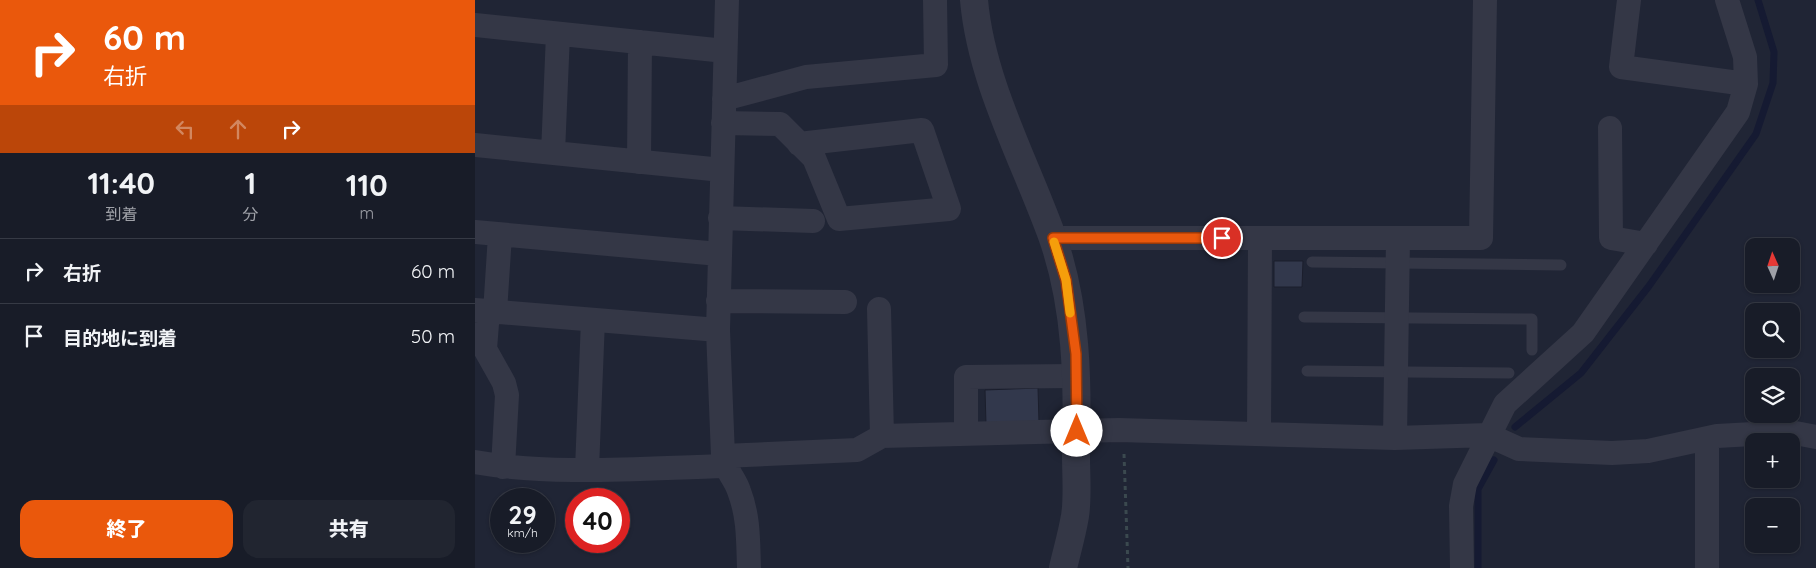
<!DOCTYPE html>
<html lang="ja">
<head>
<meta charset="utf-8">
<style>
  :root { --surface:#181c28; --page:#212530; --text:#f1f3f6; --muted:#9fa1a8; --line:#363a45; --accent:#ea580c }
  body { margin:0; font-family:Quicksand,"Noto Sans JP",sans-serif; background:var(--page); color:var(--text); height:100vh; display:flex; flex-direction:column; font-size:19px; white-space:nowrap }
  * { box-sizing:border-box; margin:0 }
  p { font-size:16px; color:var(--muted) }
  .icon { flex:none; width:28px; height:28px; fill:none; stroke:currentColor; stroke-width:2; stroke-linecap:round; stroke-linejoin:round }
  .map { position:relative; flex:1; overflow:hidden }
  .details { display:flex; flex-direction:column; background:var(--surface); width:475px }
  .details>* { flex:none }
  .banner { background:#ea580c; color:#fff; overflow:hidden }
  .needle { width:32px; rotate:357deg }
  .tools { position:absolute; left:1270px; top:238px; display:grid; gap:10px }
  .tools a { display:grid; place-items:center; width:55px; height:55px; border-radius:10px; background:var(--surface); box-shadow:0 1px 4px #0004,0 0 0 1px var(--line); font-size:25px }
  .speed { position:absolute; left:15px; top:488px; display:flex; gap:10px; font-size:25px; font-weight:700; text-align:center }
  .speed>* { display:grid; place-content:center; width:65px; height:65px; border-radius:50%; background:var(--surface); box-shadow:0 1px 4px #0004,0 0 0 1px var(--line); line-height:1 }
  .speed small { font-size:12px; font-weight:400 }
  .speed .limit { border:8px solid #d22; background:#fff; color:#111 }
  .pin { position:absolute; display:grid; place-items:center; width:42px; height:42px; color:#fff; margin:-21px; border:2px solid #fff; border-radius:50%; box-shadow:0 1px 5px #0007 }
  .me { position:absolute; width:55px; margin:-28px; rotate:0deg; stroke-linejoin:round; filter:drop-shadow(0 0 4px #0008) }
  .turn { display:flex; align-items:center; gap:18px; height:105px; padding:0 20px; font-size:22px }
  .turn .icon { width:65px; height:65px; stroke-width:2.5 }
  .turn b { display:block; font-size:35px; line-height:42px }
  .lanes { display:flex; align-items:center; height:48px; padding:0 20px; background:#0003; justify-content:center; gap:25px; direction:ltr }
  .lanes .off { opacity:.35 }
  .eta { display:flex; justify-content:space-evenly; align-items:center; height:85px; text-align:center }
  .eta b { font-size:30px; font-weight:800; line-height:35px }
  .primary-button { display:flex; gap:10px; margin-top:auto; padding:10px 20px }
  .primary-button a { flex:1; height:58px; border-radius:15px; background:var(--accent); color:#fff; font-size:20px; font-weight:800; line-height:58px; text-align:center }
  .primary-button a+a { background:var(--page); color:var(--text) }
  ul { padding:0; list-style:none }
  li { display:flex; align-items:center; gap:15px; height:65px; padding:0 20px; border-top:1px solid var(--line) }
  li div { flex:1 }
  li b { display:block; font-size:19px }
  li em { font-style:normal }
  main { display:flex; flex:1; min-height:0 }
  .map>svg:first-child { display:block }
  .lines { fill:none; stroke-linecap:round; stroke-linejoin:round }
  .stream { stroke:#151a32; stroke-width:7 }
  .building { fill:#32384c; stroke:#1b1e2c }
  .path { stroke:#3b494f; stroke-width:3; stroke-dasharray:4 4; stroke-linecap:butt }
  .service { stroke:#343746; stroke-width:11 }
  .minor { stroke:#343746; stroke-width:24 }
  .tertiary { stroke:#343746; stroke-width:28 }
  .route-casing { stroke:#983908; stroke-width:12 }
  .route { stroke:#ea580c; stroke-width:9 }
  .slow { stroke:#f59e0b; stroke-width:9 }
</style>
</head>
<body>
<main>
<section class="details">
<div class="banner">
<div class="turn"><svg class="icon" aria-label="right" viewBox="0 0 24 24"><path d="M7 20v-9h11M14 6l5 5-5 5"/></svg><div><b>60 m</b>右折</div></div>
<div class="lanes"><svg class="icon off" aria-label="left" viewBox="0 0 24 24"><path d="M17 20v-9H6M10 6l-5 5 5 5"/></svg><svg class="icon off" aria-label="ahead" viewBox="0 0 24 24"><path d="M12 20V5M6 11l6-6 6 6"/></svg><svg class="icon" aria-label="right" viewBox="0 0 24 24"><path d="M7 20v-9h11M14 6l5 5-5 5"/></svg></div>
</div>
<div class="eta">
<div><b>11:40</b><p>到着</p></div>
<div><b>1</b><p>分</p></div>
<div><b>110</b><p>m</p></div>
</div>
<ul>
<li><svg class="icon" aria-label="right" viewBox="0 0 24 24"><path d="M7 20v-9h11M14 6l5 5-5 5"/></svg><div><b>右折</b></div><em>60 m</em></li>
<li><svg class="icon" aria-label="arrive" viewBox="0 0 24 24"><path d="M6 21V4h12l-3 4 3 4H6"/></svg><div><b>目的地に到着</b></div><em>50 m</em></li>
</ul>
<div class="primary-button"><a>終了</a><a>共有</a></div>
</section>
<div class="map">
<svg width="1341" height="568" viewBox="0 0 1341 568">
  <rect width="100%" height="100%" fill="#202535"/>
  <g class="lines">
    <path class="stream" d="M 1040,427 L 1106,373 L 1174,286 L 1281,134 L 1298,83 L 1299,52 L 1283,0
      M 1003,568 L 1003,489 L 1019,460"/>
  </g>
  <path class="building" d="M 799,261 L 828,261 L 827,287 L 799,287 Z
    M 563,388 L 564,422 L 511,424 L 510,390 Z"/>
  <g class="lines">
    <path class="path" d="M 649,454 L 653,568"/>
    <path class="service" d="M 837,262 L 1086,265
      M 829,317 L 1057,319 L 1057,350
      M 832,371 L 1034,373"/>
    <path class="minor" d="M 252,0 L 243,330 L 248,456 C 250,470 260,478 264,491 C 274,517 273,541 274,568
      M 1154,0 L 1146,67 L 1271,84
      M 0,25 L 250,51
      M 249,99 L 331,77 L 461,65 L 460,0
      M 248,123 L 305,124 L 339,158 L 364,219 L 474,209 L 447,130 L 324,144
      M 1135,128 L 1136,238 L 1171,244
      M 0,145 L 247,170
      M 78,153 L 83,34
      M 164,162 L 165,42
      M 245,218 L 338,221
      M 0,232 L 244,254
      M 578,238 L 1006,238 L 1010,0
      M 243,301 L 370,302
      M 404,309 L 407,436
      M 0,310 L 243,330
      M 13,311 L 10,349 L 29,383 L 32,395 L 28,467
      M 20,312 L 25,235
      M 491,434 L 491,377 L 602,376
      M 784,434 L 785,238
      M 920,438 L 923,238
      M 1232,439 L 1232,568
      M 248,456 L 382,450 L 407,436 L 644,430 L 920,438 L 1013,435 L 1044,449 L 1137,453 L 1173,451 L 1242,436 L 1315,432 L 1341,437
      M 0,462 C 78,476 170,468 250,466
      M 112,469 L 118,320
      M 987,568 L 986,506 L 990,484 L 1030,404 L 1108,333 L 1263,112 L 1271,84 L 1270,57 L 1252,0"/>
    <path class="tertiary" d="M 499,0 C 506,81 549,159 577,236 C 602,306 603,382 601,456 C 601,476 603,497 600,516 C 597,534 592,551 588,568"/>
  </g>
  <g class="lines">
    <defs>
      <path id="route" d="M 602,431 L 601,354 L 591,280 L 578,238 L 747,238"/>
    </defs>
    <use href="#route" class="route-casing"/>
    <use href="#route" class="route"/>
    <path class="slow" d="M 579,242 L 591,280 L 595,313"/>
  </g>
</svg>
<div class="tools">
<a><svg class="needle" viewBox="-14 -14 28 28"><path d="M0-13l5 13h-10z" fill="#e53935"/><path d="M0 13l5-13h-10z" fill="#9fa1a8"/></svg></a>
<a><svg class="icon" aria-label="search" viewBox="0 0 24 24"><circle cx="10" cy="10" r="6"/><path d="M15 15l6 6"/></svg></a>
<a><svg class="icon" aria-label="layers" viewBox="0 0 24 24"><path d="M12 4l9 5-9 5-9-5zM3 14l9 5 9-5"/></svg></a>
<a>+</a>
<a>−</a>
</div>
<div class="speed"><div>29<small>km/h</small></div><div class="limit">40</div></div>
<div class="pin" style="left:747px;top:238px;background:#d93025"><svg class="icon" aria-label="arrive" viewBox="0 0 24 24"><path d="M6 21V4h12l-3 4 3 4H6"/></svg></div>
<svg class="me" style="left:602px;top:431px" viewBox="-20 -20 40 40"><circle r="19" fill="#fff"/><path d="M0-13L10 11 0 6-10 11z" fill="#ea580c"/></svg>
</div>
</main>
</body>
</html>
